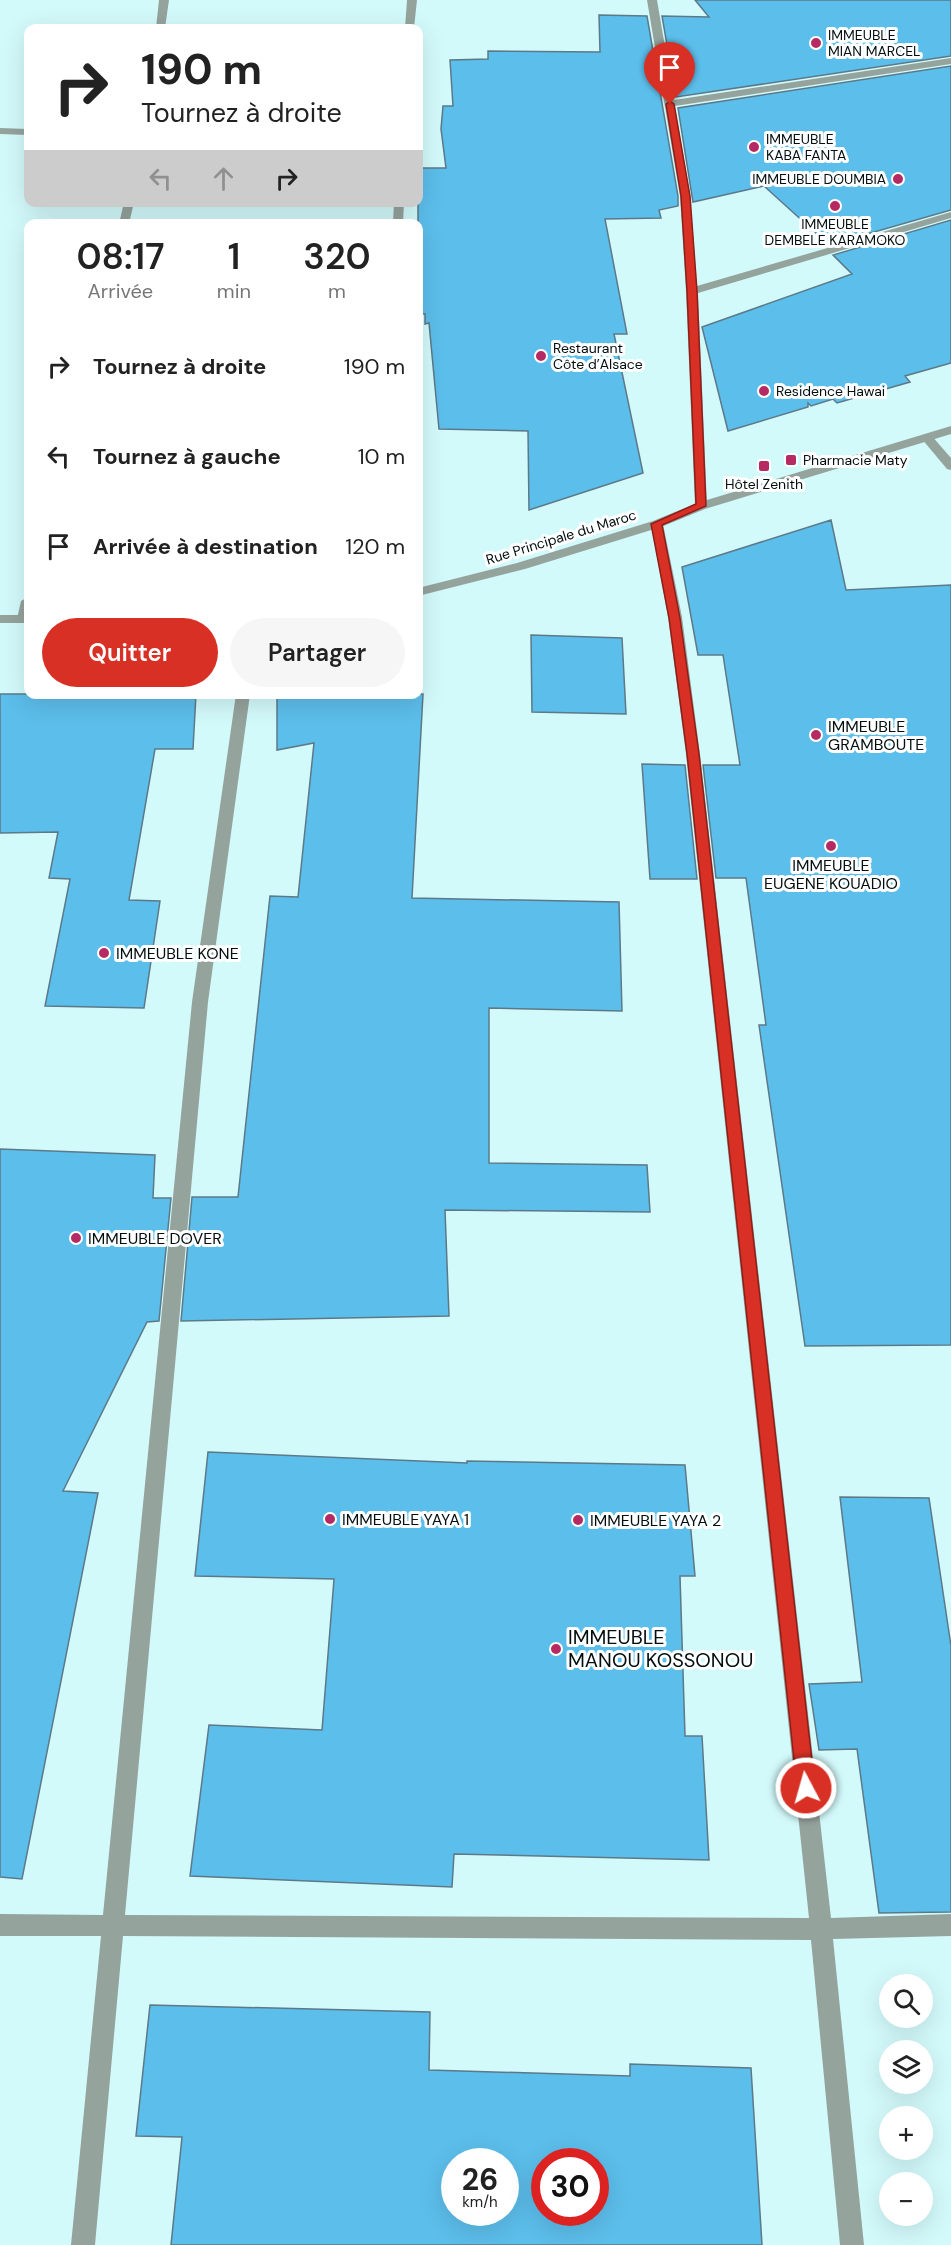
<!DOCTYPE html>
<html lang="fr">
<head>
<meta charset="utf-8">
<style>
  :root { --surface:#fff; --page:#f6f6f6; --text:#222; --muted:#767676; --accent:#d93025 }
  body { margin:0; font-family:"DM Sans",sans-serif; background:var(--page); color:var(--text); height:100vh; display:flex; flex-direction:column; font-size:22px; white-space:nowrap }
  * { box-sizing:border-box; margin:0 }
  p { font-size:20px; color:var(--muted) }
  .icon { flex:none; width:33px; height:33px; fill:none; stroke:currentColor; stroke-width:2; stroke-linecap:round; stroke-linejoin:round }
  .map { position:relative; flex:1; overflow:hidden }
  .panel { position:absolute; left:24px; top:219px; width:399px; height:480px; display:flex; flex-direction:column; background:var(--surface); border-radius:12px; box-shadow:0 6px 24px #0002 }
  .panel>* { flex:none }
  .guide { position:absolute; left:24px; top:24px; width:399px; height:183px; border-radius:12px; box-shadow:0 6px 24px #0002; background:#fff; color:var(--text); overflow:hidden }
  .fabs { position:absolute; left:879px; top:1974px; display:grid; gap:12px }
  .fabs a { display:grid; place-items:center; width:54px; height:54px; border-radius:50%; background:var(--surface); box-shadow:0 6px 24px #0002; font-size:30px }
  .speed { position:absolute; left:441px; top:2148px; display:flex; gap:12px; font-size:30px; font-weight:700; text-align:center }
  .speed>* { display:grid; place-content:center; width:78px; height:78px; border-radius:50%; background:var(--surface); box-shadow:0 6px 24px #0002; line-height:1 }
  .speed small { font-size:15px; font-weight:400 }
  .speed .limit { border:9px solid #d22; background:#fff; color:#111 }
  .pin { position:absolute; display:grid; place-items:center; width:51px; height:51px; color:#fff; margin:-62px -26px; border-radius:50% 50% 50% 0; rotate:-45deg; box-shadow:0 0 6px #0007 }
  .pin .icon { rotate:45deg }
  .me { position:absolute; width:66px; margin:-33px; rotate:354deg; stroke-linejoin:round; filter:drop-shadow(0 0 4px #0008) }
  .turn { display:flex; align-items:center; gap:21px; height:126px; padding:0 18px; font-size:27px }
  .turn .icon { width:78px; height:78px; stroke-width:2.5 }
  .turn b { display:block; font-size:42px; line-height:51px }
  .lanes { display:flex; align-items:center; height:57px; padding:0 18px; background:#0003; justify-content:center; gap:30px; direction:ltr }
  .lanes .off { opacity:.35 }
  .eta { display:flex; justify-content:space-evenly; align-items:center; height:102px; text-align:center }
  .eta b { font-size:36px; font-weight:600; line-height:42px }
  .action { display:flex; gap:12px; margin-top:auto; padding:12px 18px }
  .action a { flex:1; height:69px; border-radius:36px; background:var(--accent); color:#fff; font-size:24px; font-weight:600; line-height:69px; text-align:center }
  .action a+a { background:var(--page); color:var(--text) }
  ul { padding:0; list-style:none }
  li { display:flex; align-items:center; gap:18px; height:90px; padding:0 18px }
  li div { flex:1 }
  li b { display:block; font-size:22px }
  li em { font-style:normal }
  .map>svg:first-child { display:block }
  .building { fill:#5cbeeb; stroke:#5c7988; stroke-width:1.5; fill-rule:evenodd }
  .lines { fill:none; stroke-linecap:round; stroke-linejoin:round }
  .minor { fill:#95a39d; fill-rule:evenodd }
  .tertiary { fill:#95a39d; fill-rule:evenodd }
  .route { fill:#d93025; stroke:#8d1f18; stroke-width:1.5 }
  .poi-dot { fill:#b62a64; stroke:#fff; stroke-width:2 }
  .labels { text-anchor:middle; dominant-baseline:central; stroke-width:6; stroke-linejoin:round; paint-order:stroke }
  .far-poi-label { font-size:14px; fill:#030f0f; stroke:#fff; text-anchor:start }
  .far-street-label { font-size:14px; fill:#030f0f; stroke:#fff }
  .poi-label { font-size:16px; fill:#030f0f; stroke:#fff; text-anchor:start }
  .near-poi-label { font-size:20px; fill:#030f0f; stroke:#fff; text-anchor:start }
</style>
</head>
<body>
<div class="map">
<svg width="951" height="2245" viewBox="0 0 951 2245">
  <rect width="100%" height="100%" fill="#d3fafb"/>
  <path class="building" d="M 695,0 L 951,0 L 951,56 L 676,97 L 662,16 L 709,17 Z
    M 599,15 L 647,16 L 678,196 L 678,206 L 659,210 L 661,218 L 605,219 L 627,334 L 614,334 L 643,473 L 529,510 L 528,431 L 439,429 L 429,323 L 425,324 L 425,314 L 418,314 L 418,168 L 446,168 L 441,129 L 443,106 L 453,106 L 450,60 L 488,59 L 488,51 L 600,52 Z
    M 951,66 L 951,210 L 829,245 L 764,186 L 693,202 L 678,108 Z
    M 951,220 L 951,363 L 905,376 L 910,382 L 837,403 L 833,399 L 811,406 L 808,403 L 808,407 L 728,431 L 702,327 L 852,274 L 833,255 Z
    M 831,520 L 846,590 L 951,585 L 951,1345 L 805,1346 L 759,1025 L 766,1025 L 746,878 L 716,878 L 703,765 L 740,765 L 723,655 L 698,655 L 682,567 Z
    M 531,635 L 622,638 L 626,714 L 532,712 Z
    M 0,694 L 196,694 L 193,749 L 155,749 L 129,900 L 160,901 L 144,1008 L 45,1006 L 70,879 L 49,878 L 58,832 L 0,833 Z
    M 277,694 L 423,694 L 412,898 L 619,902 L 622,1011 L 489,1008 L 489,1163 L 647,1165 L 650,1212 L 445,1210 L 449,1316 L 181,1321 L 192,1197 L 238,1197 L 270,896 L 298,897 L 314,743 L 277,750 Z
    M 642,764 L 685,765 L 697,879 L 650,879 Z
    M 0,1149 L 155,1155 L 153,1198 L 171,1198 L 159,1321 L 147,1322 L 63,1491 L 98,1493 L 22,1879 L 0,1877 Z
    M 208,1452 L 467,1463 L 467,1461 L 685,1465 L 695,1576 L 680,1576 L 685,1736 L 702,1736 L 709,1860 L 454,1854 L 452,1887 L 190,1876 L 209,1725 L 322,1730 L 334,1579 L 195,1576 Z
    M 840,1497 L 929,1498 L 951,1646 L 951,1912 L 879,1913 L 857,1749 L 819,1750 L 809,1684 L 862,1682 Z
    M 150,2005 L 430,2012 L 429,2070 L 630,2076 L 630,2064 L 751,2068 L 762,2245 L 171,2245 L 182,2137 L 136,2136 ZM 454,2162 L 506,2162 L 506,2212 L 454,2212 ZM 544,2162 L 596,2162 L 596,2212 L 544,2212 Z"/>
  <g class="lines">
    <path class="minor" d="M 159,0 L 169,0 L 165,28 L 156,28 Z
      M 407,0 L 417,0 L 414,28 L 405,28 Z
      M 647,0 L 657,0 L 674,100 L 951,58 L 951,64 L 675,106 L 690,196 L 697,286 L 951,212 L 951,218 L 698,293 L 707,506 L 701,510 L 695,506 L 686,291 L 680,196 Z
      M 0,128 L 28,129 L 28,135 L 0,134 Z
      M 124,202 L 134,202 L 129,224 L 119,224 Z
      M 394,202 L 404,202 L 403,224 L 393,224 Z
      M 927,434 L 931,435 L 951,458 L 951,470 L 947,469 L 921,438 Z
      M 657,520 L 663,524 L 682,617 L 700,754 L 831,1918 L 951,1914 L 951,1936 L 833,1939 L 864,2245 L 840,2245 L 811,1940 L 123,1936 L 95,2245 L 71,2245 L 101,1936 L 0,1936 L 0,1914 L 103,1915 L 192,1002 L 236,694 L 250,694 L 208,1002 L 125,1915 L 809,1918 L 686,754 L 668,617 L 651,524 Z
      M 28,597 L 28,622 L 24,623 L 17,619 L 21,601 Z"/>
    <path class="tertiary" d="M 951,426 L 951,434 L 705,509 L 661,527 L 525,569 L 418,596 L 418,588 L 517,563 L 653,521 L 697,503 Z
      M 0,615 L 28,615 L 28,623 L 0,623 Z"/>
  </g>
  <path class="route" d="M 670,101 L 674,104 L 690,196 L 697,291 L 706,506 L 662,525 L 680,618 L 699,754 L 815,1788 L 812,1794 L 806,1797 L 800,1794 L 797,1788 L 687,754 L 669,618 L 651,524 L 696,504 L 687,291 L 681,196 L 666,104 Z"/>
  <g class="poi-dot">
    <circle cx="816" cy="43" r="6"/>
    <circle cx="754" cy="147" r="6"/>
    <circle cx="898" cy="179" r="6"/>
    <circle cx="835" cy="206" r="6"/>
    <circle cx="541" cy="356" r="6"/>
    <circle cx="764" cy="391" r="6"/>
    <rect x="785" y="454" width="12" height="12" rx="3"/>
    <rect x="758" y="460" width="12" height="12" rx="3"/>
    <circle cx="816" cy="735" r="6"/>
    <circle cx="831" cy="846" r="6"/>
    <circle cx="104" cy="953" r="6"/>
    <circle cx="76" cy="1238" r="6"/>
    <circle cx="330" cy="1519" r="6"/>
    <circle cx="578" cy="1520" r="6"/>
    <circle cx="556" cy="1649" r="6"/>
  </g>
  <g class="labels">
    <g class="far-poi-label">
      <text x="828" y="35">IMMEUBLE<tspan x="828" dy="16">MIAN MARCEL</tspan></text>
      <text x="766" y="139">IMMEUBLE<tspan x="766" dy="16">KABA FANTA</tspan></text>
      <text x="886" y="179" text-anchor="end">IMMEUBLE DOUMBIA</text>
      <text x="835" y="224" text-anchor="middle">IMMEUBLE<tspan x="835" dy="16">DEMBELE KARAMOKO</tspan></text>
      <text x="553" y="348">Restaurant<tspan x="553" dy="16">Côte d’Alsace</tspan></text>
      <text x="776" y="391">Residence Hawai</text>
      <text x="803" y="460">Pharmacie Maty</text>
      <text x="764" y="484" text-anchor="middle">Hôtel Zenith</text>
    </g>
    <g class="far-street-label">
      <text transform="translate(561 537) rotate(-17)">Rue Principale du Maroc</text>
    </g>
    <g class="poi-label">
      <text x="828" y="726">IMMEUBLE<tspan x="828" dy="18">GRAMBOUTE</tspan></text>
      <text x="831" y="865" text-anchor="middle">IMMEUBLE<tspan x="831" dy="18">EUGENE KOUADIO</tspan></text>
      <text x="116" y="953">IMMEUBLE KONE</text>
      <text x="88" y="1238">IMMEUBLE DOVER</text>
      <text x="342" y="1519">IMMEUBLE YAYA 1</text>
      <text x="590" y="1520">IMMEUBLE YAYA 2</text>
    </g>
    <g class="near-poi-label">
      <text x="568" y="1637">IMMEUBLE<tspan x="568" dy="23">MANOU KOSSONOU</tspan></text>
    </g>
  </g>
</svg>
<div class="fabs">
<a><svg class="icon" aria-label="search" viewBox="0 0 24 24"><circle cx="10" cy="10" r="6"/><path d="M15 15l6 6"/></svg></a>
<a><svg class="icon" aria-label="layers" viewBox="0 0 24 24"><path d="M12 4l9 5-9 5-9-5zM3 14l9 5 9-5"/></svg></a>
<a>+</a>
<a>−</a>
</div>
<div class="speed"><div>26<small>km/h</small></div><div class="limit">30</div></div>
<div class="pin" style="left:670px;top:104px;background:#d93025"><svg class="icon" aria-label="arrive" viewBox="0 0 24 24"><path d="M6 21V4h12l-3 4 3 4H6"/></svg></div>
<svg class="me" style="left:806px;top:1788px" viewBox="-20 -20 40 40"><circle r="17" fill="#d93025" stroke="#fff" stroke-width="3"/><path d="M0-11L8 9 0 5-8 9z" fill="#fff"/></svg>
<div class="guide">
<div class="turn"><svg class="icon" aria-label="right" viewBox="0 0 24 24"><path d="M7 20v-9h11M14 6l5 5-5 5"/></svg><div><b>190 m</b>Tournez à droite</div></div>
<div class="lanes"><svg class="icon off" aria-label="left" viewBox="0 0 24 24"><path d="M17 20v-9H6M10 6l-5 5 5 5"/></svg><svg class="icon off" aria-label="ahead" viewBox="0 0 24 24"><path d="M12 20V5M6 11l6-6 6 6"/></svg><svg class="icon" aria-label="right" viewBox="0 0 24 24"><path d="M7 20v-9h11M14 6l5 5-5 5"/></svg></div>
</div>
<section class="panel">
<div class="eta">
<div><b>08:17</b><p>Arrivée</p></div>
<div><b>1</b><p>min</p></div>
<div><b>320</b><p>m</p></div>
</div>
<ul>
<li><svg class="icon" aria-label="right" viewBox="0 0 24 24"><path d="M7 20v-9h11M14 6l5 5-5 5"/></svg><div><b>Tournez à droite</b></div><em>190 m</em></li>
<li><svg class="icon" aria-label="left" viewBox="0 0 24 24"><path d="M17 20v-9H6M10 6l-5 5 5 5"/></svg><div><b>Tournez à gauche</b></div><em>10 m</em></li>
<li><svg class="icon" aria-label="arrive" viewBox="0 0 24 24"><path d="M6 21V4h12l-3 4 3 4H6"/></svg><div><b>Arrivée à destination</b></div><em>120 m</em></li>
</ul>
<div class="action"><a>Quitter</a><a>Partager</a></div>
</section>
</div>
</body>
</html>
